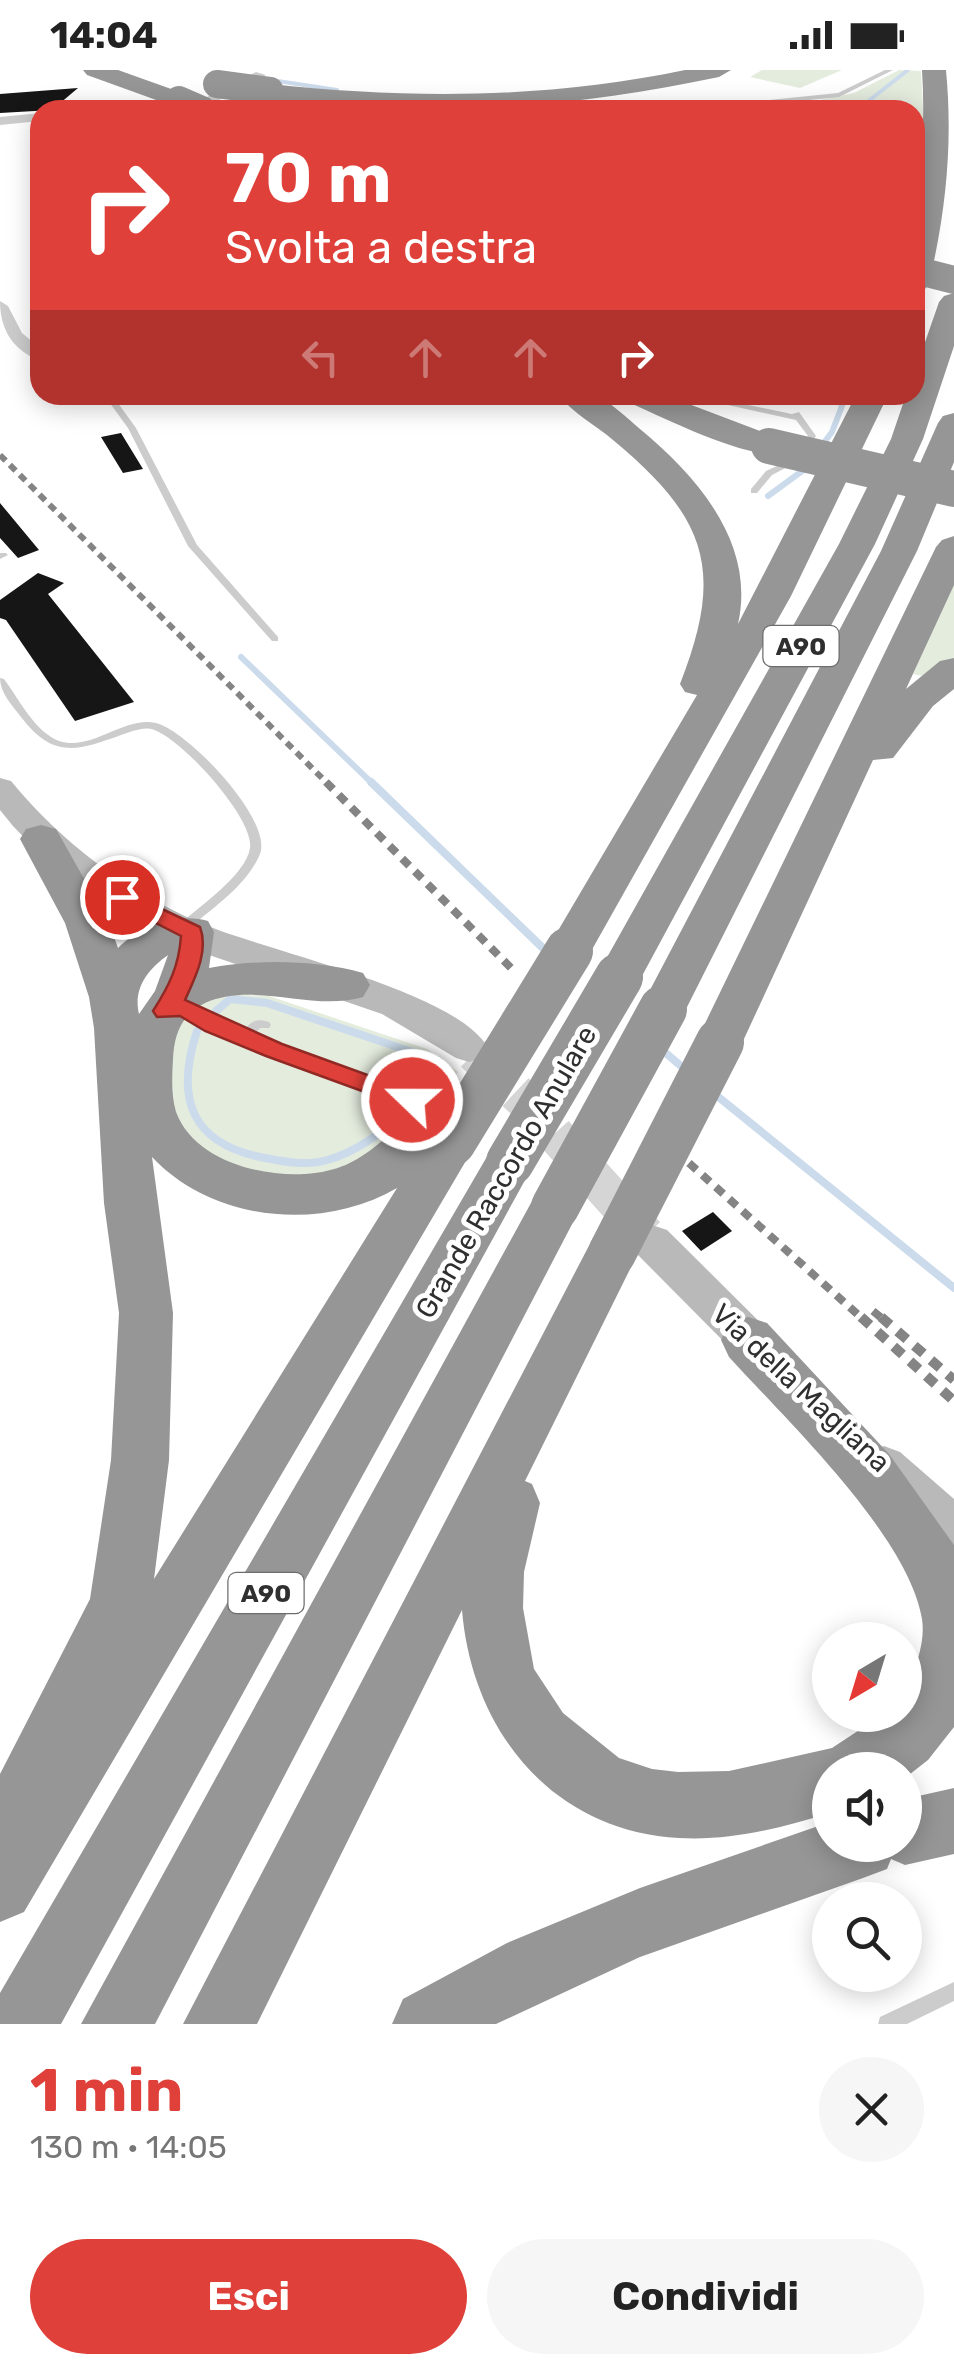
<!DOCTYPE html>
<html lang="it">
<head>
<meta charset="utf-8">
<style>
  :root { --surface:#fff; --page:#f6f6f6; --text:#222; --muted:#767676; --accent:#df4039 }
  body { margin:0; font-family:Rubik,sans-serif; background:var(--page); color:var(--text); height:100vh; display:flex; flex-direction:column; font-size:38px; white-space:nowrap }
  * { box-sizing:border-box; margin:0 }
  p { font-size:32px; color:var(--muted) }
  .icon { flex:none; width:55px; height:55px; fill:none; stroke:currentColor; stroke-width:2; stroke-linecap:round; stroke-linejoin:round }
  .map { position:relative; height:1954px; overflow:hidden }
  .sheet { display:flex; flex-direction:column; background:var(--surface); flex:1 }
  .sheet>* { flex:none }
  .hud { position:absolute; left:30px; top:30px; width:895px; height:305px; border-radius:30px; box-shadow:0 5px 25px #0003; background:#df4039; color:#fff; overflow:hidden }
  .needle { width:65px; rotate:218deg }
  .fabs { position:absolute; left:812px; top:1552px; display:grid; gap:20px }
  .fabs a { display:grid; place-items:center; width:110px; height:110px; border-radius:50%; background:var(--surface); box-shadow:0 5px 25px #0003; font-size:50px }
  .pin { position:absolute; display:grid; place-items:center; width:85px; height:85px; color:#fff; margin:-42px; border:5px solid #fff; border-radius:50%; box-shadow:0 2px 10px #0007 }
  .me { position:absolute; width:110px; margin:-55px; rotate:292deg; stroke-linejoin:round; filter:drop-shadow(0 0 8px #0008) }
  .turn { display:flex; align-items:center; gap:35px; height:210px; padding:0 30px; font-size:45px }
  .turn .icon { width:130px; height:130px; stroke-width:2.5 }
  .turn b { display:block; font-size:70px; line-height:85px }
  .lanes { display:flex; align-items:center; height:95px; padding:0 30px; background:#0003; justify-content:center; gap:50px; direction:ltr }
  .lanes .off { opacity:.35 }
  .round { display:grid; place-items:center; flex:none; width:105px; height:105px; border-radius:52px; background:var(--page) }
  .overview { display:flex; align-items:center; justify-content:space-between; height:170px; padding:0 30px }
  h1 { font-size:60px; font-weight:700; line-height:75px; color:var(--accent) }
  .button { display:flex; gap:20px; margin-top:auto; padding:20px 30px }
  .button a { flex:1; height:115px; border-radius:60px; background:var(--accent); color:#fff; font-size:40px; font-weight:700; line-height:115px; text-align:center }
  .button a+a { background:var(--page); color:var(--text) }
  .status { display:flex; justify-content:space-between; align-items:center; height:70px; padding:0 50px; background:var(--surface); direction:ltr }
  .status svg { height:28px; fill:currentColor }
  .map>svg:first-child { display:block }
  .green { fill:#e4ecde }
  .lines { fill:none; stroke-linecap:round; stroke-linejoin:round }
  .stream-far2 { stroke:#cbdbeb; stroke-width:4 }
  .stream-far1 { stroke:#cbdbeb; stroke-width:6 }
  .stream { stroke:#cbdbeb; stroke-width:8 }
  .building { fill:#161616 }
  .secondary-tunnel { stroke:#d5d5d5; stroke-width:38; stroke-dasharray:38 19; stroke-linecap:butt }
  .lane { fill:#ccc; fill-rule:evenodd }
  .street { fill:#ccc; fill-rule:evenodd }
  .secondary { fill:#b9b9b9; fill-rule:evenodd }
  .highway { fill:#969696; fill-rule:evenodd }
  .rail-far2 { stroke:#848484; stroke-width:6; stroke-dasharray:8 6; stroke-linecap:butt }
  .rail-far1 { stroke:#848484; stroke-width:8; stroke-dasharray:10 8; stroke-linecap:butt }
  .rail { stroke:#848484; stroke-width:10; stroke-dasharray:12 10; stroke-linecap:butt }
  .highway-bridge-far2 { stroke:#969696; stroke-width:28 }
  .highway-bridge-far1 { stroke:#969696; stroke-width:36 }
  .highway-bridge { stroke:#969696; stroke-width:48 }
  .route { fill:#df4039; stroke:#912a25; stroke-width:2.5 }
  .labels { text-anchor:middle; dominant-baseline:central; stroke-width:10; stroke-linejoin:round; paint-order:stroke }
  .shield { fill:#fff; stroke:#6d6d6d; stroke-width:2.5 }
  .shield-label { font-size:25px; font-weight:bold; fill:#2f2f2f }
  .street-label { font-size:28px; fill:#2f2f2f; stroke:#fff }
</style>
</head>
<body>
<div class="status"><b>14:04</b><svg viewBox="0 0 49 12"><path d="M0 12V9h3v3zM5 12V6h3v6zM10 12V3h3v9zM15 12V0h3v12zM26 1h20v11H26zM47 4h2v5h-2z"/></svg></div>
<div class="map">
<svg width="954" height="1954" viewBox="0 0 954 1954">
  <rect width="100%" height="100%" fill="#fff"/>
  <path class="green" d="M 762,0 L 842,0 L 800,18 L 750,7 Z
    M 899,0 L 921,1 L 925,76 L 915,67 L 915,40 L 865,40 L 819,30 L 854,23 Z
    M 954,513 L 954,590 L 927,607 L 913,604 Z
    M 218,924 L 269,926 L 427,979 L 458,1002 L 419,1061 L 309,1119 L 191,1083 L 163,1013 L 182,941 Z"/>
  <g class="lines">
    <path class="stream-far2" d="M 271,10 L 337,20
      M 857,40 L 908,0"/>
    <path class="stream-far1" d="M 820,378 L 832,362 L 842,336 L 837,326
      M 768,426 L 809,396
      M 241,587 L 374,715"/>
    <path class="stream" d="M 371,712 L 547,882
      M 216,941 L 230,929 L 267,933 L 439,991 L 424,1025
      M 197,961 C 175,1028 190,1074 265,1088 C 285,1092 307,1096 327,1090 C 357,1082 383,1061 407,1042
      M 661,979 L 688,1002
      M 711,1021 L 954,1218"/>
  </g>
  <path class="building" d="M 78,18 L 52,40 L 0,43 L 0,24 Z
    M 121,363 L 143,399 L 123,403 L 101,367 Z
    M 0,433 L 39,480 L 18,488 L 0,468 Z
    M 38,503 L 64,513 L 48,524 L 134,632 L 75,651 L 6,550 L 0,548 L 0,530 Z
    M 713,1142 L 732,1161 L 701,1181 L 682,1161 Z"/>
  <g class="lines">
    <path class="secondary-tunnel" d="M 474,983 L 524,1030 L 646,1165"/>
    <path class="lane" d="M 885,0 L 893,0 L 839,27 L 708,40 L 686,40 L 689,38 L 838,23 Z
      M 104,325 L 112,325 L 136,358 L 197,475 L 278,567 L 278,571 L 272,571 L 188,476 L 128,358 Z
      M 683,325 L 699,325 L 792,344 L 799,342 L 816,366 L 807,379 L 801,379 L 800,377 L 808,366 L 796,350 Z
      M 790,390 L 797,392 L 772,405 L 757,423 L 751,423 L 751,419 L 766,401 Z
      M 0,483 L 6,483 L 8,485 L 0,489 Z
      M 0,608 L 4,609 C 19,629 34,661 59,671 C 92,682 123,646 156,653 C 188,661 273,750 260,784 C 247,816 211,839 186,861 L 178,861 L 176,858 L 178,855 C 198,838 246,805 250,778 C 255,749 179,665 151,659 C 142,657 130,662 121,665 C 77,681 53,689 21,647 C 12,635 0,623 0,608 Z
      M 183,933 L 217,952 L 243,961 C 252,951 255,948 269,952 L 271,955 L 269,958 L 260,958 L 254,965 L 391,1016 L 431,1035 L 432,1038 L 431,1041 L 421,1041 L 381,1022 L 209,958 L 181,942 L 173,941 L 171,938 L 173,935 Z
      M 954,1912 L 954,1931 L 907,1954 L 878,1954 L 880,1947 Z"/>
    <path class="street" d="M 256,2 L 266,5 L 208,36 L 113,40 L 119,36 L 205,28 Z
      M 40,43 L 40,51 L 0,55 L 0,47 Z
      M 0,231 L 8,236 L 22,263 L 40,278 L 40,291 C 13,280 0,260 0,231 Z"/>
    <path class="secondary" d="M 0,708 L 11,711 C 62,773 124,819 198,852 C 263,881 456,920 488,978 L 482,988 L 469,992 L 456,988 L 382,944 L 209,885 L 103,832 L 40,784 L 13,756 L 0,740 Z
      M 652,1155 L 667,1160 L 783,1275 L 790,1288 L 783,1301 L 768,1307 L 753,1301 L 637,1184 L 631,1172 L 637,1160 Z
      M 884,1376 L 900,1382 L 954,1429 L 954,1480 C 926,1469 874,1424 861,1397 L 868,1382 Z"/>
    <path class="highway" d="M 83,0 L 118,0 L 188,25 L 191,30 L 188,35 L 170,35 L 87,5 Z
      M 685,0 L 731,0 L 719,7 C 585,35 453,48 316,33 C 299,31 269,34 258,21 L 270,14 C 410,29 546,29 685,0 Z
      M 922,0 L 946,0 C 953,73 946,142 929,213 L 925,219 L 915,222 C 915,147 927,75 922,0 Z
      M 777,33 L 797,35 L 800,40 L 765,40 Z
      M 954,223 L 954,276 L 923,369 L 875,474 L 635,919 L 619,923 L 603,919 L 596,907 L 839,474 L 891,369 L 906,325 L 915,325 L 915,301 L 939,232 L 944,226 Z
      M 559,325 C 570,325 587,322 597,326 C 612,333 628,349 640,359 C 698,407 756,474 738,554 L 856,325 L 888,325 L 791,526 L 585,892 L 569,897 L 553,892 L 546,881 L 697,625 L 685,622 L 680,614 C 725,500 707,448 613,370 C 596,355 572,343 559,325 Z
      M 623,325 L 665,325 L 781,369 L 785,376 L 781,383 C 749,391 660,346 628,332 Z
      M 954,343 L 954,392 L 917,481 L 686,939 L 679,951 L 663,956 L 647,951 L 640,939 L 881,481 L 938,353 L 943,346 Z
      M 954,466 L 954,515 L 906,619 L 940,591 L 954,588 L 954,619 L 933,636 L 893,688 L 873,690 L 737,984 L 720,990 L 703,984 L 696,972 L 936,477 L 942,470 Z
      M 41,755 L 56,759 L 109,853 L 118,878 C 140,856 178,842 208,851 L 214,862 L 209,898 C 257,889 317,890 363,903 L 370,915 L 363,927 C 313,942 255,911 205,933 C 182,944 174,964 173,989 C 172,1006 171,1025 176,1042 C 194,1090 260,1107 305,1104 C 372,1100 380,1058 431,1042 L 470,1058 L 477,1072 L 24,1842 L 0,1852 L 0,1704 L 90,1529 L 111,1390 L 119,1243 L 104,1133 L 94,958 L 89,927 L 65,853 L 20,769 L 26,759 ZM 168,885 L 155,921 L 139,944 C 133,919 147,900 168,885 ZM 152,1087 C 213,1152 322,1162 397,1118 L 154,1509 L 169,1390 L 173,1243 Z
      M 510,1072 L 528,1078 L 535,1092 L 61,1954 L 0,1954 L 0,1923 L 492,1078 Z
      M 555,1116 L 573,1122 L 581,1137 L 155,1954 L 81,1954 L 537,1122 Z
      M 612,1161 L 631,1168 L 638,1183 L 525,1411 L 532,1414 L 540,1433 L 524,1502 L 523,1538 L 534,1599 L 563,1643 L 619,1688 L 652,1699 L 678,1702 L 729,1701 L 832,1678 L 882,1645 L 905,1645 C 905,1611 927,1583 922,1549 C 908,1465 786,1350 729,1287 L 721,1270 L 729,1253 L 748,1247 L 767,1253 L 889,1384 L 954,1475 L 954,1657 L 928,1690 L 905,1708 L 905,1700 L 830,1700 L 830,1743 C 781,1758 731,1771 679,1768 C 552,1761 472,1661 462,1540 L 257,1954 L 183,1954 L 593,1168 Z
      M 954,1718 L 954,1784 L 905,1795 L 891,1789 L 887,1799 L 863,1808 L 640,1887 L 496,1954 L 392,1954 L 403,1929 L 507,1873 L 640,1818 L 830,1752 L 830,1775 L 905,1775 L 905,1729 Z"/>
    <path class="rail-far2" d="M 0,385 L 329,715"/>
    <path class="rail-far1" d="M 326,712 L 516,903
      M 689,1093 L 864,1250
      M 873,1241 L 884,1250"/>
    <path class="rail" d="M 861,1247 L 954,1331
      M 881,1247 L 954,1310"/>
    <path class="highway-bridge-far2" d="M 217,14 L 270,21
      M 179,30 L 202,40
      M 915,200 L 954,210"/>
    <path class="highway-bridge-far1" d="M 769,376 L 954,419"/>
    <path class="highway-bridge" d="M 452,1072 L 569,881
      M 510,1092 L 619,907
      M 555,1137 L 663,939
      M 612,1183 L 720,972"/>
  </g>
  <path class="route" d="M 122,820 L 200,857 C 209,881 195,908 185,930 L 282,974 L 420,1024 L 423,1030 L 420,1036 L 403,1036 L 266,986 L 205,961 L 180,946 L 157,947 L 153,941 C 169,916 179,896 181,866 L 115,832 L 112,827 Z"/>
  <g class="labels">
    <g class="shield">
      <rect x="763.5" y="556" width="75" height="40" rx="8"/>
      <rect x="228.5" y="1503" width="75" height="40" rx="8"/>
    </g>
    <g class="shield-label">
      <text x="801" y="576">A90</text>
      <text x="266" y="1523">A90</text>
    </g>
    <g class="street-label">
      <text transform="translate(506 1102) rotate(-60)">Grande Raccordo Anulare</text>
      <text transform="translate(801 1318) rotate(43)">Via della Magliana</text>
    </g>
  </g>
</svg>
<div class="fabs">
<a><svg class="needle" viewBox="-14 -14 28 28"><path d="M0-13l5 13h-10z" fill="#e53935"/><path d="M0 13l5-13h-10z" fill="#767676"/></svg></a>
<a><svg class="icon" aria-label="sound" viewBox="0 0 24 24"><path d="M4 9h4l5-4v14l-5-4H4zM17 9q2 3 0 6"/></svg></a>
<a><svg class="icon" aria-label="search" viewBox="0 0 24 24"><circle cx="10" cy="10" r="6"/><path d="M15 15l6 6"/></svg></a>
</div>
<div class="pin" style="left:122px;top:827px;background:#d93025"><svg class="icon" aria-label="arrive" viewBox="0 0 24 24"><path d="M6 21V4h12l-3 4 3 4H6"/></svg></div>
<svg class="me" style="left:412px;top:1030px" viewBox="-20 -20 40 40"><circle r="17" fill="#df4039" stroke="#fff" stroke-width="3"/><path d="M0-11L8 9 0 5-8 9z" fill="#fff"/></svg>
<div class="hud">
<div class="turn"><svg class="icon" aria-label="right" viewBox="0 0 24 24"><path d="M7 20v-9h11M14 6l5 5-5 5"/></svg><div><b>70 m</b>Svolta a destra</div></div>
<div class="lanes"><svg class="icon off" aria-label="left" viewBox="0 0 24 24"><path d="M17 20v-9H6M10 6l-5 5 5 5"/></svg><svg class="icon off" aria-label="ahead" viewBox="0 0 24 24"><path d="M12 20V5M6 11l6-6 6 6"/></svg><svg class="icon off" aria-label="ahead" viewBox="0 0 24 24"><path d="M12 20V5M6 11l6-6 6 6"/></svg><svg class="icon" aria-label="right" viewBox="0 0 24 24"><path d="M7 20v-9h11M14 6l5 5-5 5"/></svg></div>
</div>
</div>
<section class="sheet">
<div class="overview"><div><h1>1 min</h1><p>130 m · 14:05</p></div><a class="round"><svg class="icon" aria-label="close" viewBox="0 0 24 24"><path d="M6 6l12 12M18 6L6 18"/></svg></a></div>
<div class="button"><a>Esci</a><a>Condividi</a></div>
</section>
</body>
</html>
